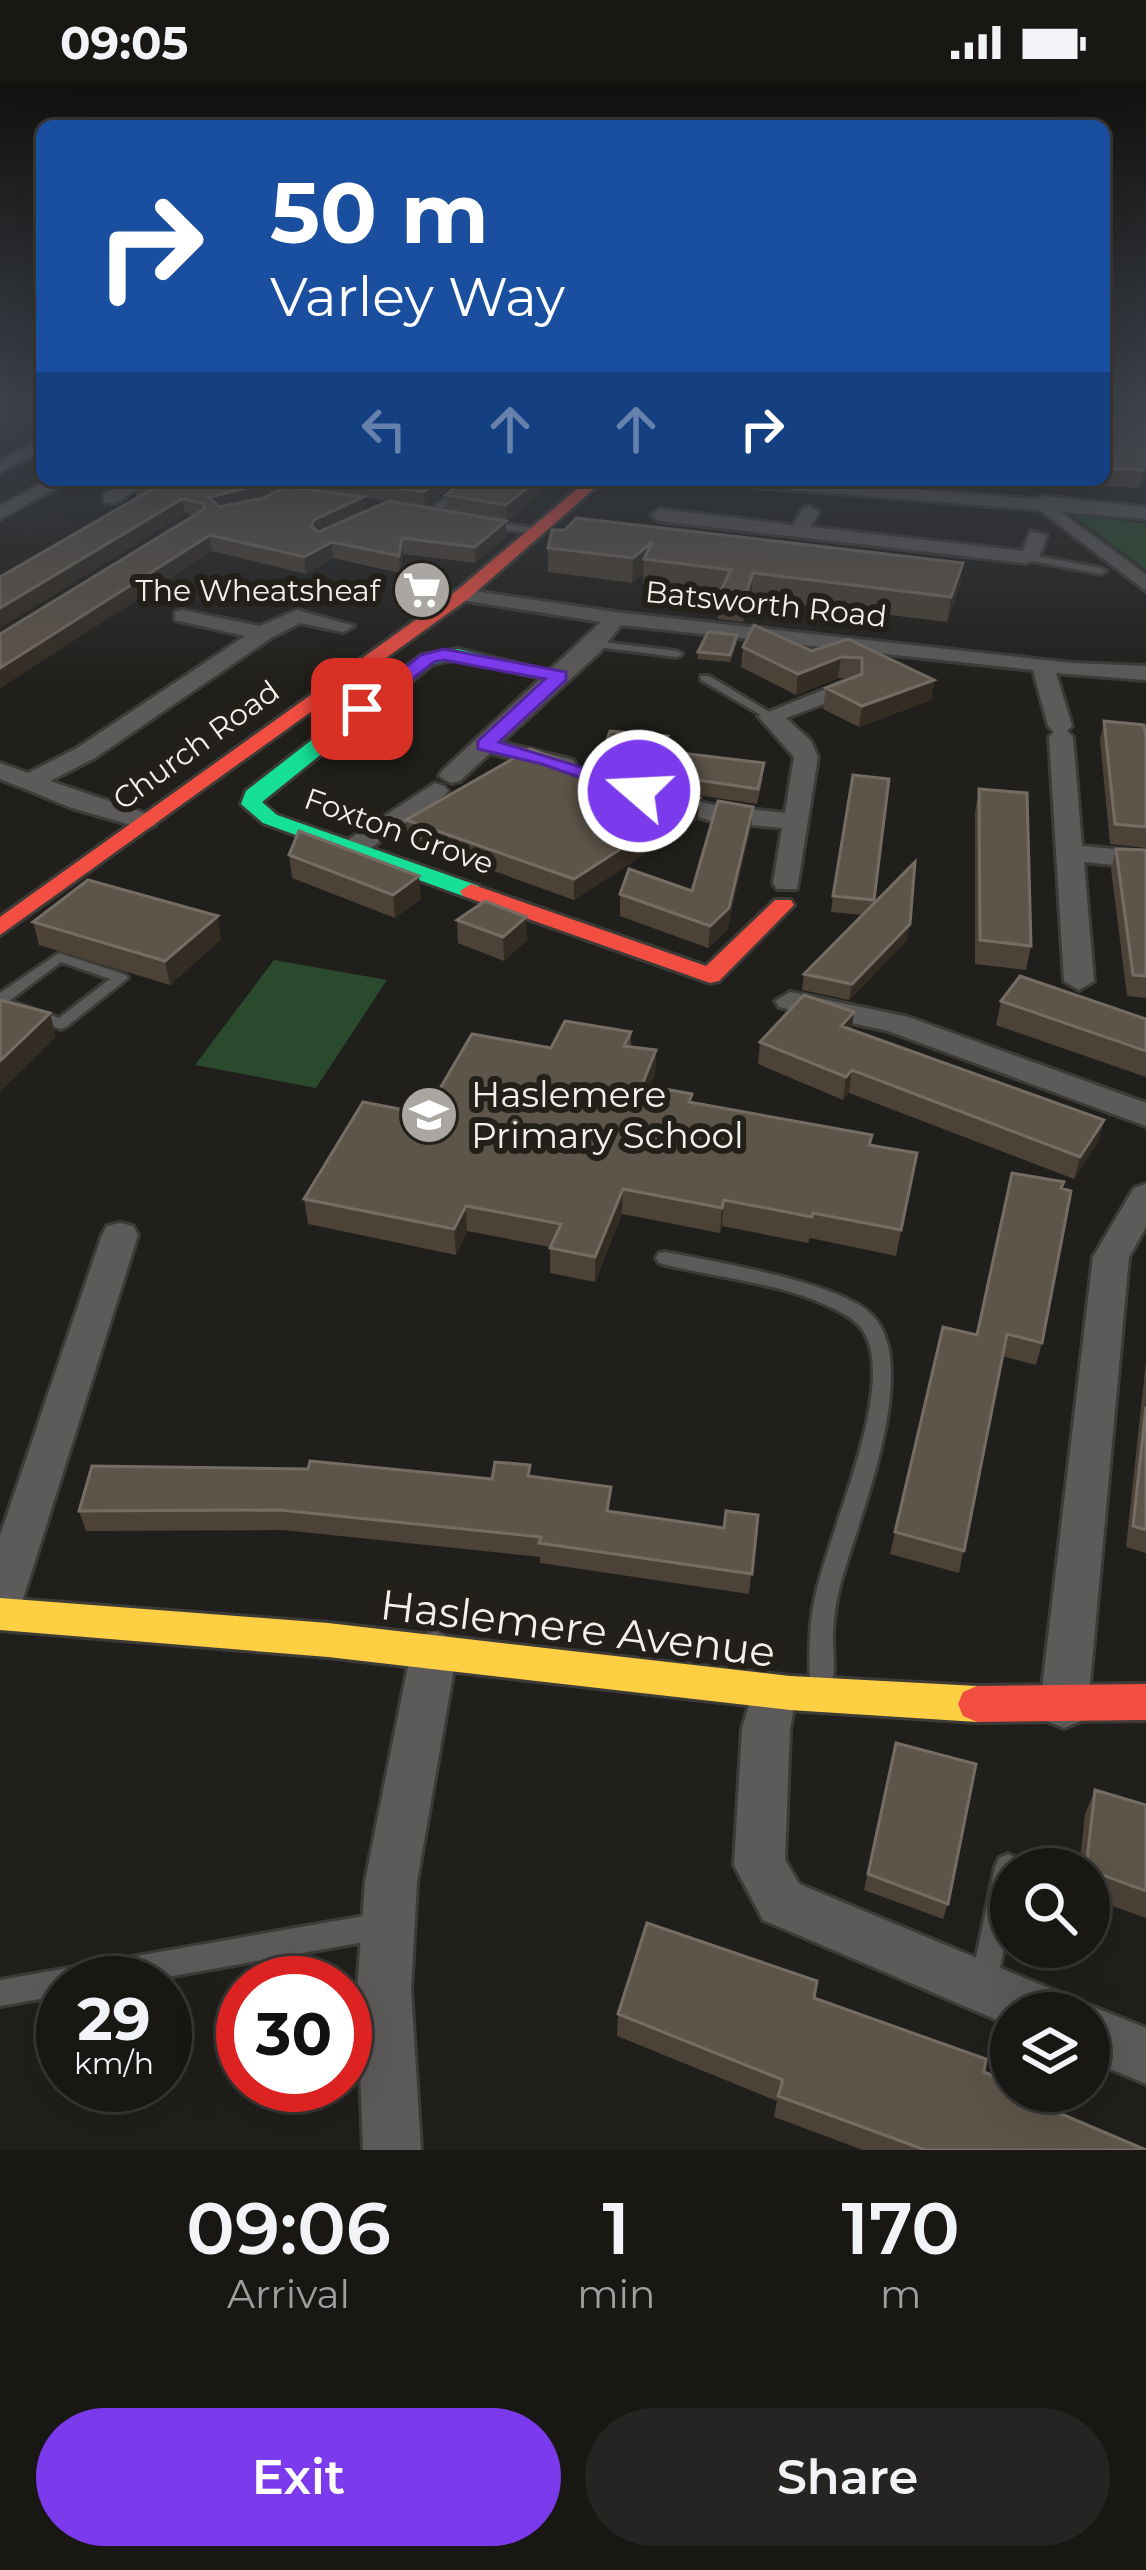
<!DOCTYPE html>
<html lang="en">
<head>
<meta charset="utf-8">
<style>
  :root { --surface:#191714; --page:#262422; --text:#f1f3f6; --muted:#9f9fa0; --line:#373634; --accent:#7c3aed }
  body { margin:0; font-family:Montserrat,sans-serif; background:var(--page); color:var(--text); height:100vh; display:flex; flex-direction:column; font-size:45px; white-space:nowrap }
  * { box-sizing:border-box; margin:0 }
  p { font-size:39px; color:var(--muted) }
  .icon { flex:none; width:66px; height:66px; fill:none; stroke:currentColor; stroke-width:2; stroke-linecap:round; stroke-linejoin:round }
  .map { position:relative; height:2066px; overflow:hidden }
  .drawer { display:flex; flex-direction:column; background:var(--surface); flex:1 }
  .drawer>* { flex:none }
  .hud { position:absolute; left:36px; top:36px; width:1074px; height:366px; border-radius:18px; box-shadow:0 12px 48px #0002,0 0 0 3px var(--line); background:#1a4fa0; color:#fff; overflow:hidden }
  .controls { position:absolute; left:990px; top:1764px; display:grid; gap:24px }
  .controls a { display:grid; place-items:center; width:120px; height:120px; border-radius:50%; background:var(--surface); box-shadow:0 12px 48px #0002,0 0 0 3px var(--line); font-size:60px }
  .speed { position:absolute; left:36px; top:1872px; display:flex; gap:24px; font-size:60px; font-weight:700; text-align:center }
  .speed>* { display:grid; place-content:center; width:156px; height:156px; border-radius:50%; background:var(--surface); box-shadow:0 12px 48px #0002,0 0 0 3px var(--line); line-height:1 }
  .speed small { font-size:30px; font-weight:400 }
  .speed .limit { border:18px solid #d22; background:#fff; color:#111 }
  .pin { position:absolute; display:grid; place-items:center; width:102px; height:102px; color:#fff; margin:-51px; border-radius:24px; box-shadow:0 6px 18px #0006 }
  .me { position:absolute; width:132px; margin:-66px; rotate:289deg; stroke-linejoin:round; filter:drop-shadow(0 0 9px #0008) }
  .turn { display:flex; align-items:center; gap:42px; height:252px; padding:0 36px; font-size:54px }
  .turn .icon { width:156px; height:156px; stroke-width:2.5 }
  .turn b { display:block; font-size:84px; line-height:102px }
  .lanes { display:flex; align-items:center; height:114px; padding:0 36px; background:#0003; justify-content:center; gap:60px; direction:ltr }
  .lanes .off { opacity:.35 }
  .eta { display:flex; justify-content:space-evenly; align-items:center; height:204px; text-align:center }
  .eta b { font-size:72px; font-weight:600; line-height:84px }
  .cta { display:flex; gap:24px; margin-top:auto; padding:24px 36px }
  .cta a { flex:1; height:138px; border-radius:72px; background:var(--accent); color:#fff; font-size:48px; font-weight:600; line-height:138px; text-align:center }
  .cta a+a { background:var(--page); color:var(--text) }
  .status { display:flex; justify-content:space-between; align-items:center; height:84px; padding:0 60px; background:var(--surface); direction:ltr }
  .status svg { height:33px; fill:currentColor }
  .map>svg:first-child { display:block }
  .green { fill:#2b492d }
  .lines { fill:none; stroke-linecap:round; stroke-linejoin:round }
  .lane-casing { stroke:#3c3b38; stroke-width:6 }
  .street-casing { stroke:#3c3b38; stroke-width:6 }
  .fast-casing { stroke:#3c3b38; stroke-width:6 }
  .slow-casing { stroke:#3c3b38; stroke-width:6 }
  .jam-casing { stroke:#3c3b38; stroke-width:6 }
  .lane { fill:#5d5b59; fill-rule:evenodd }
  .street { fill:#5d5b59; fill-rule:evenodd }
  .fast { fill:#16e098; fill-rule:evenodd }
  .slow { fill:#ffcf43; fill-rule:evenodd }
  .jam { fill:#f24e42; fill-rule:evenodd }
  .wall { fill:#4c4237; fill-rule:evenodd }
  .shaded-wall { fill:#332c23 }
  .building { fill:#5e554a; stroke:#756d64; stroke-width:3 }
  .route { fill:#7c3aed; stroke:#51269a; stroke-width:3 }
  .labels { text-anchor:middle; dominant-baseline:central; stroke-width:12; stroke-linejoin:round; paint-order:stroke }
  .far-poi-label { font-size:30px; fill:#f3f0ec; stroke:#232019; text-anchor:end }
  .far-street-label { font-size:30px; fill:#f3f0ec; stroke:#232019 }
  .poi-label { font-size:36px; fill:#f3f0ec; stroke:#232019; text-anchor:start }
  .near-street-label { font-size:42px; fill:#f3f0ec; stroke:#232019 }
</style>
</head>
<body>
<div class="status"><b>09:05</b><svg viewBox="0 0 49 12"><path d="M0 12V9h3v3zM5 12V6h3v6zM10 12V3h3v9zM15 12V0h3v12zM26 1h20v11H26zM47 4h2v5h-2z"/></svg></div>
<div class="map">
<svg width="1146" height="2066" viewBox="0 0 1146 2066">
  <rect width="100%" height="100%" fill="#211f1b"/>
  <path class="green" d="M 1074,429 L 1146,440 L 1146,486 L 1072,431 Z
    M 274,876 L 387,896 L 316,1004 L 195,981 Z"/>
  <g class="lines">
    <defs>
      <path id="lane" d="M 300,396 L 310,396 L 281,416 L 275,416 L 275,412 Z
        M 468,396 L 478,396 L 436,430 L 441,431 L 441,435 L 425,433 L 425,429 Z
        M 487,437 L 534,444 L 539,447 L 534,450 L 484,442 L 482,440 Z
        M 1025,470 L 1101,484 L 1106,487 L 1101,490 L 1022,475 L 1020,473 Z
        M 594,557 L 677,567 L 682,570 L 677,573 L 590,562 L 589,560 Z
        M 701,592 L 709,592 L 776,632 L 766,634 L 701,596 Z
        M 59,869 L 126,891 L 128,894 L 66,943 L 61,945 L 0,924 L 0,909 ZM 61,878 L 110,895 L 59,934 L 9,917 Z
        M 665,1168 C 711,1177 844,1199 873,1232 C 919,1281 864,1421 847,1478 C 839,1501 834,1525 833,1549 C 832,1567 837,1587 830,1603 L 822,1607 L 814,1603 L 810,1596 C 809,1569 809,1541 815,1514 C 828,1449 891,1317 868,1256 C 863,1244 855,1236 844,1230 C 788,1198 719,1195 659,1179 L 656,1174 L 659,1169 Z
        M 1008,1770 L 1017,1774 L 1021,1783 L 1011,1785 L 1011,1831 L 997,1897 L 993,1906 L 984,1910 L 975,1906 L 971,1897 L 995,1783 L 999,1774 Z
        M 381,1829 L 390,1833 L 394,1842 L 390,1851 L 381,1855 L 133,1899 L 63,1899 L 63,1911 L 0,1922 L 0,1896 Z"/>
      <path id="street" d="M 42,355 L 42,367 L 0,388 L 0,376 Z
        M 49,396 L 64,400 L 0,435 L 0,422 Z
        M 128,396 L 149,396 L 116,419 L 104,419 L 104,411 Z
        M 721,396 L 798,396 L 1035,415 L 1043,412 L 1146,423 L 1146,435 L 1061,428 L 1146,491 L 1146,507 L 1040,426 L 730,401 Z
        M 810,422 L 819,428 L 810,443 L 1023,467 L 1030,447 L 1047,451 L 1039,474 L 1025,479 L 660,437 L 651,431 L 660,425 L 793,441 L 803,424 Z
        M 462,505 L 615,528 L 1072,579 L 1146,582 L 1146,596 L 1056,589 L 1072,642 L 1067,647 L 1073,653 L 1082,762 L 1146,768 L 1146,784 L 1084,778 L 1094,897 L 1079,906 L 1064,897 L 1049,653 L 1054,648 L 1048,642 L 1033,586 L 621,541 L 601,567 L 502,658 L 573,676 L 576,681 L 573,686 L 564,688 L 490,669 L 460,697 L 451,699 L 439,692 L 442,687 L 601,538 L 455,515 L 455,507 Z
        M 182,526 L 260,542 L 297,526 L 354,542 L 343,548 L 300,539 L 271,554 L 95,674 L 50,697 L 154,732 L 158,737 L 154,742 L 145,745 L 72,724 L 0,695 L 0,679 L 28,689 L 77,664 L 245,552 L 175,536 L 175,528 Z
        M 848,596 L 856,598 L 856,608 L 786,634 L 811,657 L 818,673 L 797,805 L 777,805 L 773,799 L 782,744 L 712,737 L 649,720 L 645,715 L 658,707 L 713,721 L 785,729 L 794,673 L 758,632 Z
        M 435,699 L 444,702 L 448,707 L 444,712 L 361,771 L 343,771 L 339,765 L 343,759 Z
        M 790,908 L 908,933 L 1146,1019 L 1146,1042 L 888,947 L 779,923 L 775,917 Z
        M 1146,1100 L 1146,1143 L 1129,1173 L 1088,1622 L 1081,1637 L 1064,1644 L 1047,1637 L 1040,1622 L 1093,1173 L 1134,1104 Z
        M 120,1139 L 133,1142 L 138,1151 L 22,1518 L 16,1532 L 0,1537 L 0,1452 L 102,1151 L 107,1142 Z
        M 434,1547 L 450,1553 L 457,1567 L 417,1798 L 411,1906 L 421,2066 L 363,2066 L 357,1906 L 365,1798 L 411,1567 L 418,1553 Z
        M 773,1590 L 790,1596 L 796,1611 L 790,1645 L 785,1776 L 799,1800 L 1063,1910 L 1071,1928 L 1089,1921 L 1146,1944 L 1146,2000 L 1089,1976 L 1089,1929 L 1011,1929 L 1011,1942 L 763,1836 L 734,1781 L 742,1645 L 756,1596 Z"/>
      <path id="fast" d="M 458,565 L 568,592 L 559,598 L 458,575 L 433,580 L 262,718 L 277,731 L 479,802 L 479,812 L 463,812 L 263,739 L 241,720 L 246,707 L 421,571 Z"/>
      <path id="slow" d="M 0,1514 L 328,1539 L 790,1592 L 977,1602 L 991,1608 L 996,1620 L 991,1632 L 977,1638 L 790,1626 L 328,1573 L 0,1546 Z"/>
      <path id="jam" d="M 588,396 L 604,396 L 468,515 L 0,851 L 0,833 L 456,507 Z
        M 471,800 L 706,882 L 775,816 L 791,816 L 794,821 L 719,897 L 710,899 L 463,812 L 460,807 Z
        M 1146,1600 L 1146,1636 L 977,1638 L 963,1632 L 958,1620 L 963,1608 L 977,1602 Z"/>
    </defs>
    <use href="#lane" class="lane-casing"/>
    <use href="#street" class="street-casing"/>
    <use href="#fast" class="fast-casing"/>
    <use href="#slow" class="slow-casing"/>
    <use href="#jam" class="jam-casing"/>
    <use href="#lane" class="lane"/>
    <use href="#street" class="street"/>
    <use href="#fast" class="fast"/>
    <use href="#slow" class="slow"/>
    <use href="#jam" class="jam"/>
  </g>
  <path class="wall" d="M 1104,320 L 1146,320 L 1146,397 L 1139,404 L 1028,398 L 1028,396 L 1104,396 Z
    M 77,396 L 120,396 L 104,405 L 78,401 Z
    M 134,396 L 292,396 L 261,415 L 306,404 L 305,396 L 461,396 L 425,423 L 506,437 L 506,453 L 475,479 L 403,470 L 400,489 L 333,474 L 306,490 L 212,467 L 0,604 L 0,550 L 193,432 L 136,411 ZM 363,413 L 388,417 L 364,428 Z
    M 465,396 L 556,396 L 507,437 L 447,426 L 446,411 Z
    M 548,464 L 963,479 L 959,504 L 947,538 L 751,514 L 743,538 L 718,535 L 719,510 L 643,500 L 643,489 L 632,499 L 548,488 Z
    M 848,555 L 934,596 L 931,616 L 859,643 L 823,625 L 826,604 L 850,594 L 838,594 L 796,611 L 741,583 L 743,563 L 812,567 Z
    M 737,558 L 730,578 L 698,575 L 698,568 Z
    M 1104,637 L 1146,654 L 1146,764 L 1110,760 L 1100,656 Z
    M 668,665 L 763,694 L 757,720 L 677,708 L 603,682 L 603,667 Z
    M 594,689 L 661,708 L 699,714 L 698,735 L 574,816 L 408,756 L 406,736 Z
    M 889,695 L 873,820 L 907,856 L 849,916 L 802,906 L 804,890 L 862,831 L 831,828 L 833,812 Z
    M 979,705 L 1031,862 L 1026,886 L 975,880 L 975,728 Z
    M 751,743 L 727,846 L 708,864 L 620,832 L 620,810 L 692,807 Z
    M 1116,765 L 1146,766 L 1146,914 L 1127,912 L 1111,785 Z
    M 289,771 L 421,815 L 395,834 L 292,794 Z
    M 457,836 L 527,856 L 504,877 L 458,859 Z
    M 33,838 L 221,855 L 170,901 L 39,861 Z
    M 1001,917 L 1146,935 L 1146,993 L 996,941 Z
    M 851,946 L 1104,1036 L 1098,1058 L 1074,1095 L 849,1009 L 843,1016 L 758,980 L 760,958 Z
    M 631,948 L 631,962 L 656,966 L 655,990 L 650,1002 L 692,1010 L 691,1018 L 872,1051 L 871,1061 L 917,1069 L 896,1172 L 810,1154 L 808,1159 L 722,1142 L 720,1149 L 622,1130 L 595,1198 L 550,1189 L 550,1163 L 467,1147 L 456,1171 L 308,1140 L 304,1115 L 425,1030 L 551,964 Z
    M 1064,1098 L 1042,1259 L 1036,1281 L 1002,1272 L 959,1489 L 890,1470 L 943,1243 L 977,1251 Z
    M 1146,1277 L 1146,1469 L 1126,1463 Z
    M 530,1393 L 610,1428 L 724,1444 L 758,1431 L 749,1510 L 540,1479 L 540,1473 L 283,1446 L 86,1447 L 79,1427 Z
    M 896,1659 L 948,1820 L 943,1835 L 864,1806 Z
    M 1095,1706 L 1146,1721 L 1146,1834 L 1089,1814 L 1089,1785 L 1079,1785 L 1085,1730 Z
    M 814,1914 L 984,1988 L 1052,2026 L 1146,2066 L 863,2066 L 774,2033 L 777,2017 L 617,1952 L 618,1930 Z"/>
  <path class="shaded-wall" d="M 1146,383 L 1146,397 L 1139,404 L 1143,386 Z
    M 103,396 L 120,396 L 104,405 Z
    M 265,396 L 292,396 L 257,417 L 211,429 L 209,413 Z
    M 440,396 L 461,396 L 425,423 L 424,408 Z
    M 537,396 L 556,396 L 507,437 L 506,421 Z
    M 363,413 L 364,428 L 316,452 L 311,442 L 314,436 Z
    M 182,415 L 185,430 L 0,544 L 0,524 Z
    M 506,437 L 506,453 L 475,479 L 475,463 Z
    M 210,451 L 212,467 L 0,604 L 0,584 Z
    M 402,454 L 403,470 L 400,489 L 399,472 Z
    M 332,458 L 333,474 L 306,490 L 304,473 Z
    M 652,458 L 644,475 L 643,489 L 632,499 L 633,474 Z
    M 963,479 L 959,504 L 947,538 L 951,513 Z
    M 753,489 L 751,514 L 743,538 L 745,513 Z
    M 841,573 L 838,594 L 796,611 L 798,590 Z
    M 934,596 L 931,616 L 859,643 L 862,622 Z
    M 699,714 L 698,735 L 574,816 L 574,795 Z
    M 753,723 L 751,743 L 727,846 L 708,864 L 710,842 Z
    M 419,792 L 421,815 L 395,834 L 393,811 Z
    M 218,832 L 221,855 L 170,901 L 165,877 Z
    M 526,833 L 527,856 L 504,877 L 503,853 Z
    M 910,840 L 907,856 L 849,916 L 852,900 Z
    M 854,928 L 851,950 L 841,942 Z
    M 50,929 L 56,953 L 0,1008 L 0,977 Z
    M 656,966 L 655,990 L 641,1026 L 642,1001 Z
    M 852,986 L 849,1009 L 843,1016 L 846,993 Z
    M 1104,1036 L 1098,1058 L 1074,1095 L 1080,1073 Z
    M 623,1105 L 622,1130 L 595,1198 L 595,1173 Z
    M 724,1116 L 722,1142 L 720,1149 L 722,1124 Z
    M 466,1122 L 467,1147 L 456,1171 L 454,1145 Z"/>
  <path class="building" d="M 1104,320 L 1146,320 L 1146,383 L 1143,386 L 1104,384 Z
    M 137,396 L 265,396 L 255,402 L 209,413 L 219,423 L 264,414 L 286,402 L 363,413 L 314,436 L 311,442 L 318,448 L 389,417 L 506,437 L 475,463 L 402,454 L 399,472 L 332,458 L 304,473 L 210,451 L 0,584 L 0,550 L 203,426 L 205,420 L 182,415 L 0,524 L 0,493 L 161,400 Z
    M 347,396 L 440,396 L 424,408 Z
    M 465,396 L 537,396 L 506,421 L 446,411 Z
    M 576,434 L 963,479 L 951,513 L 753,489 L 745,513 L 719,510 L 731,486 L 644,475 L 652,458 L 633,474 L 548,464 L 552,446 L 565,446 Z
    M 754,541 L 812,567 L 848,555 L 934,596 L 862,622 L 826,604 L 862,590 L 862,574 L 841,573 L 798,590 L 743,563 Z
    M 708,548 L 737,551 L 730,571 L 698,568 Z
    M 1104,637 L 1144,641 L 1146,654 L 1146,743 L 1115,740 Z
    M 610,647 L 668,652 L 664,664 L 681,669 L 764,679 L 758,705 L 678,693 L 603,667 Z
    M 530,665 L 594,689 L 595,685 L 661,708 L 699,714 L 574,795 L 406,736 Z
    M 853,691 L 889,695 L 874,816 L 833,812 Z
    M 979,705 L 1027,709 L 1031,862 L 980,856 Z
    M 718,717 L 753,723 L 729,824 L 710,842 L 620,810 L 629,785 L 692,807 Z
    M 299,747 L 419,792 L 393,811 L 289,771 Z
    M 1116,765 L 1146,766 L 1146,892 L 1133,891 Z
    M 915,778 L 910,840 L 852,900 L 804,890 Z
    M 88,796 L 218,832 L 165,877 L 33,838 Z
    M 485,817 L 526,833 L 503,853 L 457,836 Z
    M 1020,892 L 1146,935 L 1146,967 L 1001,917 Z
    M 804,911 L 854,928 L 841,942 L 1104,1036 L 1080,1073 L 852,986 L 846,993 L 760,958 Z
    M 0,916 L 50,929 L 0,977 Z
    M 565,937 L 631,948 L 624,962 L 656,966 L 642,1001 L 692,1010 L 689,1018 L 872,1051 L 869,1061 L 917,1069 L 901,1146 L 813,1129 L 812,1133 L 724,1116 L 722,1124 L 623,1105 L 595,1173 L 550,1164 L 561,1140 L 466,1122 L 454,1145 L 304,1115 L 363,1018 L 425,1030 L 472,950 L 551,964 Z
    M 1012,1089 L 1064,1098 L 1061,1104 L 1071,1107 L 1042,1259 L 1007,1250 L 964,1467 L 895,1448 L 943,1243 L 977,1251 Z
    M 1146,1323 L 1146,1446 L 1133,1442 Z
    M 310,1377 L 492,1395 L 495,1378 L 530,1381 L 528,1392 L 611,1403 L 607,1427 L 724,1444 L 726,1427 L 758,1431 L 752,1490 L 539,1459 L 541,1453 L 280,1426 L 79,1427 L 92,1382 L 308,1385 Z
    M 896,1659 L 976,1680 L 948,1820 L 868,1790 Z
    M 1095,1706 L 1146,1721 L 1146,1807 L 1086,1785 Z
    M 647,1839 L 817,1897 L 814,1914 L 986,1975 L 984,1988 L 1011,1999 L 1011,2007 L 1030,2007 L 1053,2016 L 1052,2026 L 1146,2066 L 925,2066 L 778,2012 L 783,1996 L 618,1930 Z"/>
  <linearGradient id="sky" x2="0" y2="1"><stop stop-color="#12110f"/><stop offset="0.53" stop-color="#3d424a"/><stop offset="1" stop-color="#3d424a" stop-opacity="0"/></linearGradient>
  <rect width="1146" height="609" fill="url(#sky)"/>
  <path class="route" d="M 444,565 L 566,588 L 566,596 L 499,658 L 646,703 L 646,712 L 632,712 L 542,680 L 478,665 L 478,657 L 545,595 L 444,576 L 434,578 L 369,629 L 352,625 L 421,571 Z"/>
  <defs>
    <symbol id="supermarket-disc" viewBox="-11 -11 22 22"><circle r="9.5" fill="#aaa7a3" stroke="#232019"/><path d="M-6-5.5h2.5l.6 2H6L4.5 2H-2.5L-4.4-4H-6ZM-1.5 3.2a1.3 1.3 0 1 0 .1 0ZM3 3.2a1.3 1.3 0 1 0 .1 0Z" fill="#fff"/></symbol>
    <symbol id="school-disc" viewBox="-11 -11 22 22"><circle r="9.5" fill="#aaa7a3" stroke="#232019"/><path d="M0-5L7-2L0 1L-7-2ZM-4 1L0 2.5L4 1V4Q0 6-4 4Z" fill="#fff"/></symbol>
  </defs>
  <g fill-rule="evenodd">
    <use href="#supermarket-disc" x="389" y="473" width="66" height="66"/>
    <use href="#school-disc" x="396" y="998" width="66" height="66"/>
  </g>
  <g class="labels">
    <g class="far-poi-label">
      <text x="380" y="506">The Wheatsheaf</text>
    </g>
    <g class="far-street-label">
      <text transform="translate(766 520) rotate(6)">Batsworth Road</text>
      <text transform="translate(196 661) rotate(-36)">Church Road</text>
      <text transform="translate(399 747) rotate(20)">Foxton Grove</text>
    </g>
    <g class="poi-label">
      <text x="471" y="1010">Haslemere<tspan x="471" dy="41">Primary School</tspan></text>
    </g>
    <g class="near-street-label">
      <text transform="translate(578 1544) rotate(7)">Haslemere Avenue</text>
    </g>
  </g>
</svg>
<div class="controls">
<a><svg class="icon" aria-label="search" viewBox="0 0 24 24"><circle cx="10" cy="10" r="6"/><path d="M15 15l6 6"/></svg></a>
<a><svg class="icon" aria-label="layers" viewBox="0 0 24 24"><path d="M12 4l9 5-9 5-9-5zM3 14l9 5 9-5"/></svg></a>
</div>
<div class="speed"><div>29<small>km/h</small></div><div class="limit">30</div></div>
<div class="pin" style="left:362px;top:625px;background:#d93025"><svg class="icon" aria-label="arrive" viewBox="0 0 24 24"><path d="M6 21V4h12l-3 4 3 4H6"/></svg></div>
<svg class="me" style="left:639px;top:707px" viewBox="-20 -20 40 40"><circle r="17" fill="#7c3aed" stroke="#fff" stroke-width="3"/><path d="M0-11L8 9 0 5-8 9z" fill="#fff"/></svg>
<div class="hud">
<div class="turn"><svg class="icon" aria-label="right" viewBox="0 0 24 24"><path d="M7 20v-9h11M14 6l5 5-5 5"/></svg><div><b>50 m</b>Varley Way</div></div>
<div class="lanes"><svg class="icon off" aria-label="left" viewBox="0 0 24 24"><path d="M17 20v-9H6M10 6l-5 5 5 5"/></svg><svg class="icon off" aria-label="ahead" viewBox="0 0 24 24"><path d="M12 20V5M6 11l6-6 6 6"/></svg><svg class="icon off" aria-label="ahead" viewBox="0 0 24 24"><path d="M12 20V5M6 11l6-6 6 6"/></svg><svg class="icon" aria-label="right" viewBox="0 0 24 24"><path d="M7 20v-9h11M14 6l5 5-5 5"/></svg></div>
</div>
</div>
<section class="drawer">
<div class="eta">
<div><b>09:06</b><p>Arrival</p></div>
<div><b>1</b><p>min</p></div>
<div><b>170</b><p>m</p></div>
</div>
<div class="cta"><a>Exit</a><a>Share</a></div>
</section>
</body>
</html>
